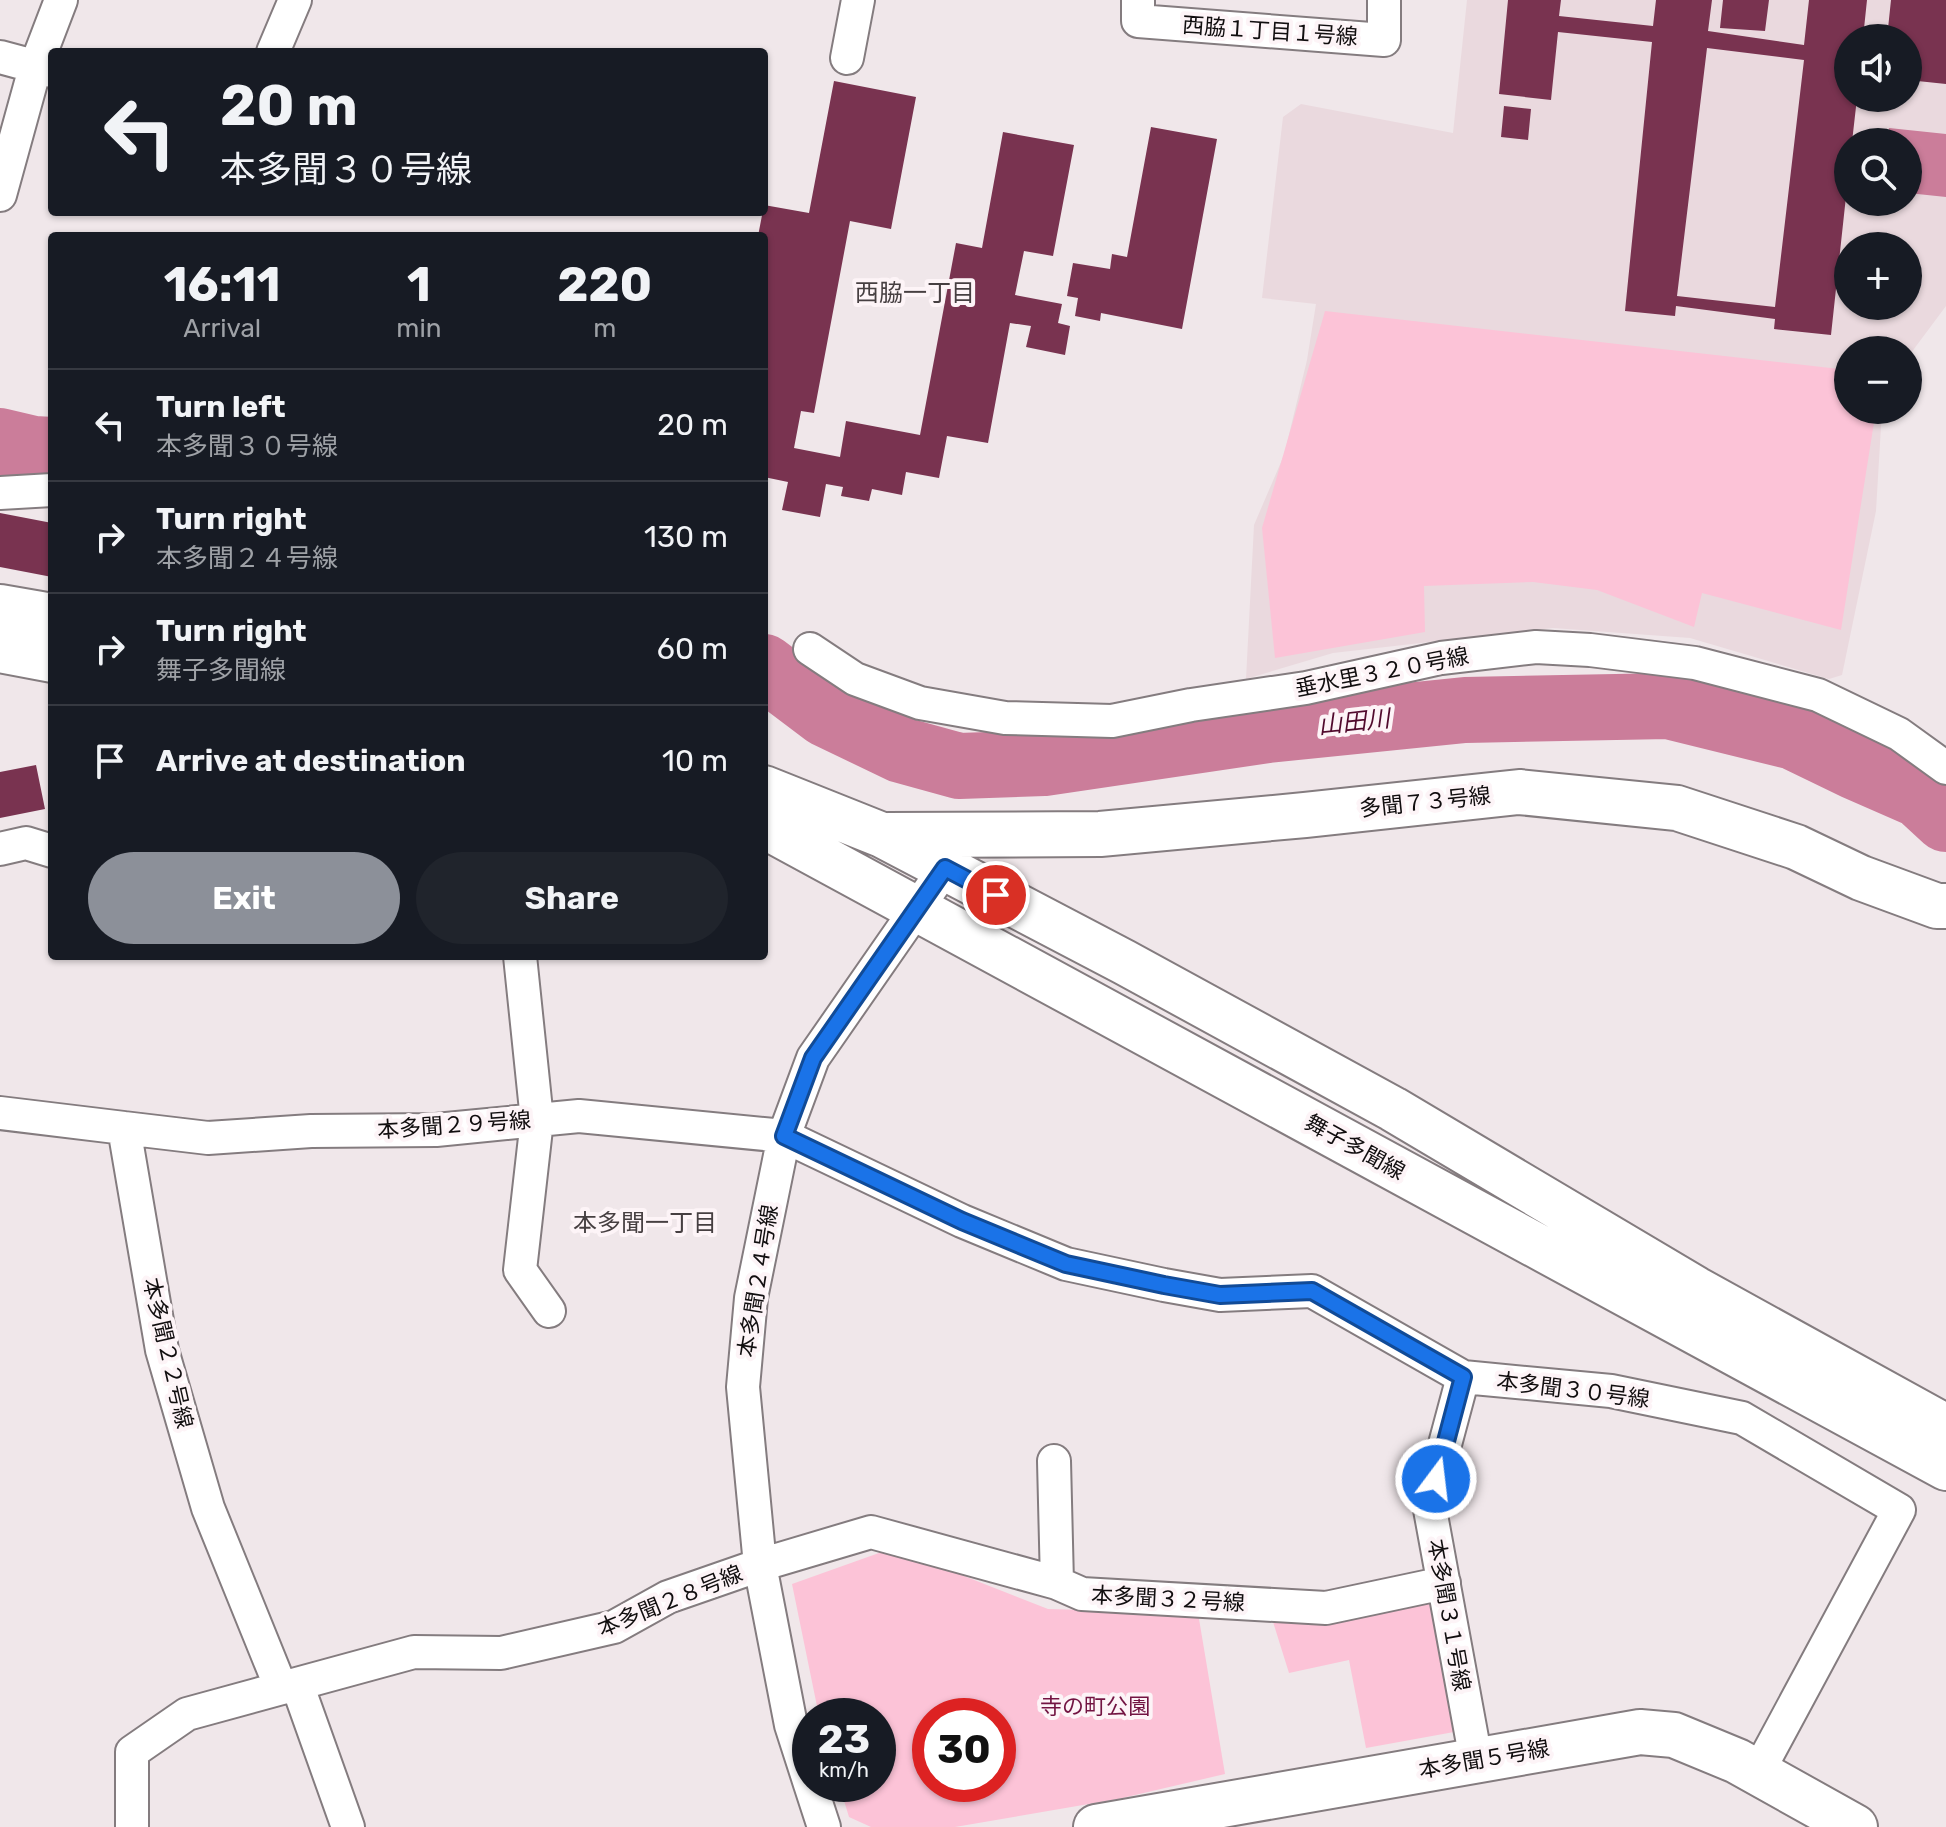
<!DOCTYPE html>
<html lang="en">
<head>
<meta charset="utf-8">
<style>
  :root { --surface:#171b24; --page:#20242c; --text:#f1f3f6; --muted:#9ea1a6; --line:#363941; --accent:#8c9099 }
  body { margin:0; font-family:Rubik,"Noto Sans JP",sans-serif; background:var(--page); color:var(--text); height:100vh; display:flex; flex-direction:column; font-size:30px; white-space:nowrap }
  * { box-sizing:border-box; margin:0 }
  p { font-size:26px; color:var(--muted) }
  .icon { flex:none; width:44px; height:44px; fill:none; stroke:currentColor; stroke-width:2; stroke-linecap:round; stroke-linejoin:round }
  .map { position:relative; flex:1; overflow:hidden }
  .details { position:absolute; left:48px; top:232px; width:720px; height:728px; display:flex; flex-direction:column; background:var(--surface); border-radius:8px; box-shadow:0 2px 6px #0004 }
  .details>* { flex:none }
  .top-card { position:absolute; left:48px; top:48px; width:720px; height:168px; border-radius:8px; box-shadow:0 2px 6px #0004; background:#171b24; color:var(--text); overflow:hidden }
  .controls { position:absolute; left:1834px; top:24px; display:grid; gap:16px }
  .controls a { display:grid; place-items:center; width:88px; height:88px; border-radius:50%; background:var(--surface); box-shadow:0 2px 6px #0004; font-size:40px }
  .speed { position:absolute; left:792px; top:1698px; display:flex; gap:16px; font-size:40px; font-weight:700; text-align:center }
  .speed>* { display:grid; place-content:center; width:104px; height:104px; border-radius:50%; background:var(--surface); box-shadow:0 2px 6px #0004; line-height:1 }
  .speed small { font-size:20px; font-weight:400 }
  .speed .limit { border:12px solid #d22; background:#fff; color:#111 }
  .pin { position:absolute; display:grid; place-items:center; width:68px; height:68px; color:#fff; margin:-34px; border:4px solid #fff; border-radius:50%; box-shadow:0 2px 8px #0007 }
  .me { position:absolute; width:88px; margin:-44px; rotate:15deg; stroke-linejoin:round; filter:drop-shadow(0 0 6px #0008) }
  .turn { display:flex; align-items:center; gap:28px; height:168px; padding:0 40px; font-size:36px }
  .turn .icon { width:104px; height:104px; stroke-width:2.5 }
  .turn b { display:block; font-size:56px; line-height:68px }
  .eta { display:flex; justify-content:space-evenly; align-items:center; height:136px; text-align:center }
  .eta b { font-size:48px; font-weight:700; line-height:56px }
  .cta { display:flex; gap:16px; margin-top:auto; padding:16px 40px }
  .cta a { flex:1; height:92px; border-radius:48px; background:var(--accent); color:#fff; font-size:32px; font-weight:700; line-height:92px; text-align:center }
  .cta a+a { background:var(--page); color:var(--text) }
  ul { padding:0; list-style:none }
  li { display:flex; align-items:center; gap:24px; height:112px; padding:0 40px; border-top:2px solid var(--line) }
  li div { flex:1 }
  li b { display:block; font-size:30px }
  li em { font-style:normal }
  .map>svg:first-child { display:block }
  .built { fill:#ead9de; fill-rule:evenodd }
  .green { fill:#fcc3d7; fill-rule:evenodd }
  .water { fill:#cb7d9a }
  .lines { fill:none; stroke-linecap:round; stroke-linejoin:round }
  .river { stroke:#cb7d9a; stroke-width:66 }
  .building { fill:#793350; fill-rule:evenodd }
  .street-casing { stroke:#847c7f; stroke-width:36 }
  .secondary-casing { stroke:#847c7f; stroke-width:48 }
  .street { stroke:#fff; stroke-width:32 }
  .secondary { stroke:#fff; stroke-width:44 }
  .route-casing { stroke:#114b97; stroke-width:20 }
  .route { stroke:#1a73e8; stroke-width:14 }
  .labels { text-anchor:middle; dominant-baseline:central; stroke-width:8; stroke-linejoin:round; paint-order:stroke }
  .street-label { font-size:22px; fill:#110e0f; stroke:#fdf4f7 }
  .park-label { font-size:22px; fill:#721442; stroke:#fdf4f7 }
  .neighbourhood-label { font-size:24px; fill:#463f41; stroke:#fdf4f7 }
  .water-label { font-size:24px; font-style:italic; fill:#510a2d; stroke:#fdf4f7 }
</style>
</head>
<body>
<div class="map">
<svg width="1946" height="1827" viewBox="0 0 1946 1827">
  <rect width="100%" height="100%" fill="#f0e7ea"/>
  <path class="built" d="M 1467,0 L 1946,0 L 1946,306 L 1908,357 L 1908,350 L 1848,350 L 1848,410 L 1882,410 L 1876,511 L 1842,675 L 1829,679 L 1690,638 L 1553,628 L 1333,653 L 1246,679 L 1254,525 L 1284,455 L 1307,360 L 1316,304 L 1262,298 L 1283,117 L 1301,104 L 1453,133 ZM 1848,38 L 1908,38 L 1908,98 L 1848,98 ZM 1848,142 L 1908,142 L 1908,202 L 1848,202 ZM 1848,246 L 1908,246 L 1908,306 L 1848,306 Z"/>
  <path class="green" d="M 1325,311 L 1848,370 L 1848,410 L 1876,410 L 1841,630 L 1702,593 L 1694,627 L 1597,590 L 1533,582 L 1424,586 L 1425,632 L 1275,658 L 1262,528 Z
    M 893,1548 L 1048,1609 L 1198,1613 L 1225,1774 L 1118,1799 L 955,1827 L 871,1827 L 849,1817 L 839,1784 L 878,1784 L 878,1716 L 819,1716 L 792,1584 ZM 930,1716 L 998,1716 L 998,1784 L 930,1784 Z
    M 1426,1595 L 1440,1602 L 1461,1716 L 1454,1732 L 1366,1748 L 1349,1660 L 1289,1673 L 1269,1609 Z"/>
  <path class="water" d="M 1889,128 L 1946,134 L 1946,197 L 1908,193 L 1908,142 L 1887,142 Z"/>
  <g class="lines">
    <path class="river" d="M 0,441 L 34,449 L 52,450
      M 764,667 L 826,714 L 901,750 L 959,766 L 1044,763 L 1268,730 L 1465,710 L 1668,706 L 1794,737 L 1856,767 L 1920,795 L 1946,819"/>
  </g>
  <path class="building" d="M 1508,0 L 1561,0 L 1559,16 L 1653,26 L 1656,0 L 1712,0 L 1708,31 L 1804,45 L 1809,0 L 1867,0 L 1863,38 L 1848,38 L 1848,98 L 1857,98 L 1852,142 L 1848,142 L 1848,178 L 1831,335 L 1774,329 L 1775,319 L 1676,306 L 1675,316 L 1625,311 L 1652,42 L 1558,32 L 1551,100 L 1499,94 ZM 1707,48 L 1804,60 L 1775,307 L 1677,296 Z
    M 1723,0 L 1769,0 L 1765,31 L 1720,28 Z
    M 1891,0 L 1946,0 L 1946,84 L 1908,80 L 1908,38 L 1887,38 Z
    M 834,81 L 916,97 L 891,229 L 850,221 L 814,413 L 801,411 L 794,448 L 840,457 L 846,421 L 920,435 L 956,243 L 982,248 L 1003,132 L 1074,145 L 1053,256 L 1024,251 L 1015,295 L 1062,304 L 1058,323 L 1070,326 L 1065,355 L 1026,347 L 1031,326 L 1010,323 L 988,443 L 947,436 L 939,478 L 906,472 L 902,495 L 872,489 L 869,501 L 841,496 L 843,487 L 826,484 L 820,517 L 782,510 L 788,482 L 764,477 L 764,236 L 758,236 L 764,205 L 809,213 Z
    M 1504,106 L 1531,109 L 1528,140 L 1501,137 Z
    M 1151,127 L 1217,139 L 1182,329 L 1101,313 L 1100,321 L 1075,316 L 1078,298 L 1067,296 L 1073,263 L 1110,269 L 1112,254 L 1127,257 Z
    M 0,513 L 52,523 L 52,577 L 0,567 Z
    M 36,765 L 45,809 L 0,818 L 0,772 Z"/>
  <g class="lines">
    <defs>
      <path id="street" d="M 1138,0 L 1138,21 L 1384,40 L 1384,0
        M 273,52 L 295,0
        M 0,57 L 52,71
        M 847,58 L 858,0
        M 0,195 L 35,68 L 61,0
        M 0,493 L 52,490
        M 810,649 L 855,679 L 920,703 L 1005,718 L 1112,721 L 1191,705 L 1306,688 L 1441,658 L 1536,647 L 1590,650 L 1695,663 L 1818,695 L 1899,734 L 1946,768
        M 0,849 L 26,843 L 52,851
        M 520,956 L 537,1120 L 520,1270 L 549,1311
        M 0,1113 L 124,1128 L 162,1350 L 208,1508 L 281,1688
        M 124,1128 L 208,1138 L 311,1131 L 436,1130 L 579,1116 L 784,1136 L 962,1221 L 1066,1264 L 1164,1285 L 1220,1295 L 1312,1291 L 1463,1377 L 1611,1391 L 1742,1418 L 1899,1510 L 1758,1772
        M 1463,1377 L 1429,1504 L 1476,1760
        M 1054,1461 L 1057,1583
        M 297,1684 L 348,1827
        M 810,1784 L 791,1725 L 760,1565 L 743,1387 L 751,1298 L 784,1136 L 813,1058 L 945,868
        M 810,1784 L 824,1827
        M 132,1827 L 132,1752 L 187,1714 L 414,1652 L 501,1653 L 614,1627 L 668,1597 L 760,1565 L 871,1532 L 1057,1583 L 1082,1594 L 1326,1608 L 1444,1583"/>
      <path id="secondary" d="M 0,607 L 52,616
        M 0,650 L 52,660
        M 764,788 L 882,835 L 1124,962 L 1393,1109 L 1696,1289 L 1946,1427
        M 764,826 L 1946,1468
        M 888,835 L 1100,834 L 1305,815 L 1519,792 L 1677,808 L 1796,847 L 1861,878 L 1937,906 L 1946,906
        M 1096,1827 L 1640,1732 L 1674,1735 L 1737,1761 L 1855,1827"/>
    </defs>
    <use href="#street" class="street-casing"/>
    <use href="#secondary" class="secondary-casing"/>
    <use href="#street" class="street"/>
    <use href="#secondary" class="secondary"/>
  </g>
  <g class="lines">
    <defs>
      <path id="route" d="M 996,895 L 945,868 L 813,1058 L 784,1136 L 962,1221 L 1066,1264 L 1164,1285 L 1220,1295 L 1312,1291 L 1463,1377 L 1436,1479"/>
    </defs>
    <use href="#route" class="route-casing"/>
    <use href="#route" class="route"/>
  </g>
  <g class="labels">
    <g class="street-label">
      <text transform="translate(1270 31) rotate(4)">西脇１丁目１号線</text>
      <text transform="translate(1382 672) rotate(-11)">垂水里３２０号線</text>
      <text transform="translate(1425 802) rotate(-6)">多聞７３号線</text>
      <text transform="translate(454 1125) rotate(-4)">本多聞２９号線</text>
      <text transform="translate(1355 1147) rotate(29)">舞子多聞線</text>
      <text transform="translate(758 1281) rotate(-81)">本多聞２４号線</text>
      <text transform="translate(168 1353) rotate(77)">本多聞２２号線</text>
      <text transform="translate(1573 1390) rotate(7)">本多聞３０号線</text>
      <text transform="translate(1168 1599) rotate(3)">本多聞３２号線</text>
      <text transform="translate(670 1601) rotate(-22)">本多聞２８号線</text>
      <text transform="translate(1449 1615) rotate(80)">本多聞３１号線</text>
      <text transform="translate(1484 1759) rotate(-10)">本多聞５号線</text>
    </g>
    <g class="park-label">
      <text x="1095" y="1706">寺の町公園</text>
    </g>
    <g class="neighbourhood-label">
      <text x="915" y="293">西脇一丁目</text>
      <text x="645" y="1223">本多聞一丁目</text>
    </g>
    <g class="water-label">
      <text transform="translate(1354 722) rotate(-6)">山田川</text>
    </g>
  </g>
</svg>
<div class="controls">
<a><svg class="icon" aria-label="sound" viewBox="0 0 24 24"><path d="M4 9h4l5-4v14l-5-4H4zM17 9q2 3 0 6"/></svg></a>
<a><svg class="icon" aria-label="search" viewBox="0 0 24 24"><circle cx="10" cy="10" r="6"/><path d="M15 15l6 6"/></svg></a>
<a>+</a>
<a>−</a>
</div>
<div class="speed"><div>23<small>km/h</small></div><div class="limit">30</div></div>
<div class="pin" style="left:996px;top:895px;background:#d93025"><svg class="icon" aria-label="arrive" viewBox="0 0 24 24"><path d="M6 21V4h12l-3 4 3 4H6"/></svg></div>
<svg class="me" style="left:1436px;top:1479px" viewBox="-20 -20 40 40"><circle r="17" fill="#1a73e8" stroke="#fff" stroke-width="3"/><path d="M0-11L8 9 0 5-8 9z" fill="#fff"/></svg>
<div class="top-card">
<div class="turn"><svg class="icon" aria-label="left" viewBox="0 0 24 24"><path d="M17 20v-9H6M10 6l-5 5 5 5"/></svg><div><b>20 m</b>本多聞３０号線</div></div>
</div>
<section class="details">
<div class="eta">
<div><b>16:11</b><p>Arrival</p></div>
<div><b>1</b><p>min</p></div>
<div><b>220</b><p>m</p></div>
</div>
<ul>
<li><svg class="icon" aria-label="left" viewBox="0 0 24 24"><path d="M17 20v-9H6M10 6l-5 5 5 5"/></svg><div><b>Turn left</b><p>本多聞３０号線</p></div><em>20 m</em></li>
<li><svg class="icon" aria-label="right" viewBox="0 0 24 24"><path d="M7 20v-9h11M14 6l5 5-5 5"/></svg><div><b>Turn right</b><p>本多聞２４号線</p></div><em>130 m</em></li>
<li><svg class="icon" aria-label="right" viewBox="0 0 24 24"><path d="M7 20v-9h11M14 6l5 5-5 5"/></svg><div><b>Turn right</b><p>舞子多聞線</p></div><em>60 m</em></li>
<li><svg class="icon" aria-label="arrive" viewBox="0 0 24 24"><path d="M6 21V4h12l-3 4 3 4H6"/></svg><div><b>Arrive at destination</b></div><em>10 m</em></li>
</ul>
<div class="cta"><a>Exit</a><a>Share</a></div>
</section>
</div>
</body>
</html>
